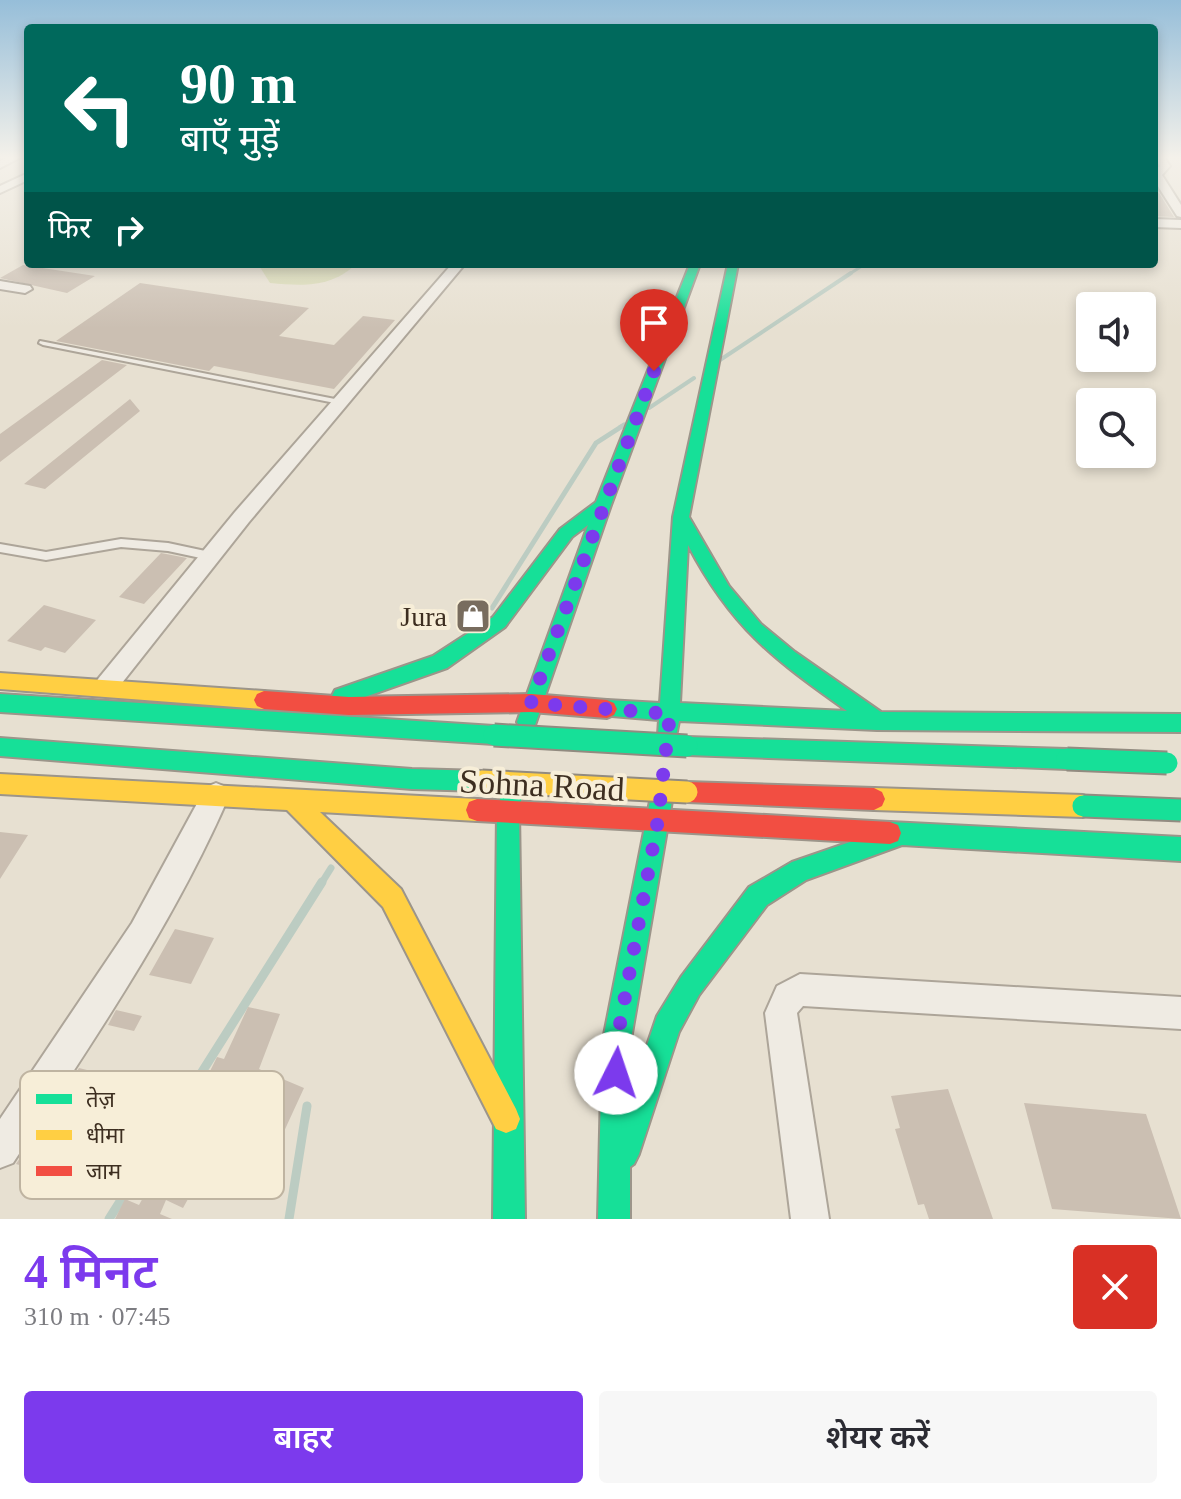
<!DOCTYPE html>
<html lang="hi">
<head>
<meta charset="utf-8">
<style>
  :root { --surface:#fff; --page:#f7f7f7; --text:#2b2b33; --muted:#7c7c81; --accent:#7c3aed }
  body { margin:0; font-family:"Times New Roman","Noto Sans Devanagari",serif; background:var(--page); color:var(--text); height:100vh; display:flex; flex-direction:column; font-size:30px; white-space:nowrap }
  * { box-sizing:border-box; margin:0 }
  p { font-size:26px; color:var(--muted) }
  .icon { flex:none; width:44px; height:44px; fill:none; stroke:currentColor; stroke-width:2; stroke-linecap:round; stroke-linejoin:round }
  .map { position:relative; height:1219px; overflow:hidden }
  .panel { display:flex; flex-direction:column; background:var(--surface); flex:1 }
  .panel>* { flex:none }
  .top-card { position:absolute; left:24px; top:24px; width:1134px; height:244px; border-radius:8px; box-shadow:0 4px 12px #0003; background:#00695c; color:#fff; overflow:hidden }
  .controls { position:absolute; left:1076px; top:292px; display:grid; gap:16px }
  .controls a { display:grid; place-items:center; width:80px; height:80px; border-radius:8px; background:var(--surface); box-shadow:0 4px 12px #0003; font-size:40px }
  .pin { position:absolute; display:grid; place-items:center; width:68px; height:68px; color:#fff; margin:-82px -34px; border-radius:50% 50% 50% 0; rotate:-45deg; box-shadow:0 0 8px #0007 }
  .pin .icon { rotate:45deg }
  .me { position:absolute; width:88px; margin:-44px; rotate:4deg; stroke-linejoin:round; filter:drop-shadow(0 0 6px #0008) }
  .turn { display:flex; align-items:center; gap:28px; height:168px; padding:0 24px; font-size:36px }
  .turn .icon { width:104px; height:104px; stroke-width:2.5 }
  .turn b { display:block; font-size:56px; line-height:68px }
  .then { display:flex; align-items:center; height:76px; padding:0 24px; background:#0003; gap:16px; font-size:30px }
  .round { display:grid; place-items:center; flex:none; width:84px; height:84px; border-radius:8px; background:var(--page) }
  .head { display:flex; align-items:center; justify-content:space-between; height:136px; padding:0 24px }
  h1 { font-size:48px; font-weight:600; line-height:60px; color:var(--accent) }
  .button { display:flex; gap:16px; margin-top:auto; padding:16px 24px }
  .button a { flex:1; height:92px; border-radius:8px; background:var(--accent); color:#fff; font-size:32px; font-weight:600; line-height:92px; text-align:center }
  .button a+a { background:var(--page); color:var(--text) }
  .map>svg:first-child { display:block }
  .green { fill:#d6d7b3 }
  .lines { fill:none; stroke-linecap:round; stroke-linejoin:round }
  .stream-far4 { stroke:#bcccc2; stroke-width:3 }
  .stream-far3 { stroke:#bcccc2; stroke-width:4 }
  .stream-far2 { stroke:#bcccc2; stroke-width:5 }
  .stream-far1 { stroke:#bcccc2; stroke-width:7 }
  .stream { stroke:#bcccc2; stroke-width:9 }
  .building { fill:#cbbfb2 }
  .lane-casing { stroke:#ada599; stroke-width:4 }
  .street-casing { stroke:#ada599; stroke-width:4 }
  .fast-casing { stroke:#9c958a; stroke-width:4 }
  .slow-casing { stroke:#9c958a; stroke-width:4 }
  .jam-casing { stroke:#9c958a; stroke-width:4 }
  .lane { fill:#efebe3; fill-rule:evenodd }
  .street { fill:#efebe3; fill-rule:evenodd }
  .fast { fill:#16e098; fill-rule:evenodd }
  .slow { fill:#ffcf43; fill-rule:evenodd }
  .jam { fill:#f24e42; fill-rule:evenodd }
  .fast-bridge-casing { stroke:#928b80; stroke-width:25; stroke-linecap:butt }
  .slow-bridge-casing { stroke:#928b80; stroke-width:25; stroke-linecap:butt }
  .fast-bridge { stroke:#16e098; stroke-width:21 }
  .slow-bridge { stroke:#ffcf43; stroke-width:21 }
  .route { stroke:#7c3aed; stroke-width:14; stroke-dasharray:0 25.2 }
  .labels { text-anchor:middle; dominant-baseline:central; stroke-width:8; stroke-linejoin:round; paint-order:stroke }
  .poi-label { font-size:28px; fill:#3d2e20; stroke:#f7eed8; text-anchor:end }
  .near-street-label { font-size:34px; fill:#3d2e20; stroke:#f7eed8 }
  .key { fill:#f7eed8; stroke:#bfb4a1; stroke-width:2 }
  .key-label { font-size:22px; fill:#3d2e20 }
</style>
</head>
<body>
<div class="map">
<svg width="1181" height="1219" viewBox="0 0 1181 1219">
  <rect width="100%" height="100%" fill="#e7e0d1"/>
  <path class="green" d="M 258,264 L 356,264 C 331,288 303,286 270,283 Z"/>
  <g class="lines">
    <path class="stream-far4" d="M 848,275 L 865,264"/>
    <path class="stream-far3" d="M 720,360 L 851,273
      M 649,408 L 694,378
      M 620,427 L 624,425"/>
    <path class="stream-far2" d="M 492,608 L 596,443 L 624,425"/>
    <path class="stream-far1" d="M 321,884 L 331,868"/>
    <path class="stream" d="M 109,1219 L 322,882
      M 289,1219 L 307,1106"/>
  </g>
  <path class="building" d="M 1154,192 L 1159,193 L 1174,217 L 1154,216 Z
    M 23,265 L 95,276 L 67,293 L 0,278 Z
    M 140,283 L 309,308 L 279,336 L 334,345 L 363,316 L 395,320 L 334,389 L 214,366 L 209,371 L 56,341 Z
    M 102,360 L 127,365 L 0,462 L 0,434 Z
    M 130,399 L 140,411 L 45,489 L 24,484 Z
    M 161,553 L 187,558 L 144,604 L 119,597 Z
    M 44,605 L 96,620 L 65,653 L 45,647 L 41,651 L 7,641 Z
    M 0,832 L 28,835 L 0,879 Z
    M 175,929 L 214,938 L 191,984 L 149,975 Z
    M 248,1007 L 280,1014 L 259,1069 L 304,1088 L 275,1151 L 228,1130 L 220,1147 L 178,1136 L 217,1057 L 224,1059 Z
    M 116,1010 L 142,1016 L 134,1031 L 108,1025 Z
    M 79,1068 L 95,1072 L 79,1101 L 60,1096 Z
    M 948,1089 L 993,1219 L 929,1219 L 924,1204 L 918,1205 L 895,1129 L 900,1128 L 891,1096 Z
    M 1024,1103 L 1146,1114 L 1181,1219 L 1052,1209 Z
    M 31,1141 L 60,1148 L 46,1173 L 16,1164 Z
    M 166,1156 L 202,1174 L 183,1208 L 166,1200 L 160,1214 L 172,1219 L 115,1219 L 125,1199 L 139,1205 Z"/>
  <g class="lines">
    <defs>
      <path id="lane" d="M 40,341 L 340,400 L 344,402 L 340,404 L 43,345 L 39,343 Z
        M 121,539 L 168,543 L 210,552 L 215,556 L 210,560 L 168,551 L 121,547 L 46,560 L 0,552 L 0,544 L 46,552 Z"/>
      <path id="street" d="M 8,157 L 21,157 L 0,168 L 0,161 Z
        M 1154,157 L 1164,157 L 1170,166 L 1162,175 L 1181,205 L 1181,217 L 1177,216 L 1154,180 L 1154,171 L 1160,166 Z
        M 28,173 L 28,180 L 0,193 L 0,186 Z
        M 1154,219 L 1181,220 L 1181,228 L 1154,227 Z
        M 452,264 L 465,264 L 249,522 L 114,693 L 106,696 L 98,693 L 94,686 L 98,679 L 235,512 Z
        M 0,281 L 30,286 L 32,289 L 25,293 L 0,289 Z
        M 216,783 L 226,787 L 229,796 C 172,927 91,1044 13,1163 L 0,1168 L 0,1119 L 132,923 L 206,787 Z
        M 800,974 L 1181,997 L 1181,1029 L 803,1006 L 797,1013 L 829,1219 L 791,1219 L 765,1013 L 777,986 Z"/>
      <path id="fast" d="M 690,264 L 700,264 L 611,505 L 534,728 L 527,731 L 520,728 L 517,722 L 588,525 L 572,537 L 505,627 L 447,668 L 342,705 L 335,702 L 332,696 L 335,690 L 433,656 L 493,617 L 560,529 L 596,502 Z
        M 728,264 L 738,264 L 689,517 L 729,586 L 761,624 L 795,652 L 881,712 L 1181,714 L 1181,732 L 877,730 L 679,721 L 675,742 L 668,744 L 661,742 L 658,735 L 659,720 L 600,715 L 597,709 L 600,703 L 607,700 L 660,703 L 673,517 ZM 688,545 C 731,627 772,658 847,711 L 680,703 Z
        M 0,694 L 494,726 L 501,728 L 504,735 L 501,742 L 494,744 L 0,712 Z
        M 687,737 L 1067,749 L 1074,752 L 1078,759 L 1074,766 L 1067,769 L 687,755 L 680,753 L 677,746 L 680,739 Z
        M 0,738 L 412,769 L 482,771 L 490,774 L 493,781 L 490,788 L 482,791 L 412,789 L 0,756 Z
        M 512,781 L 520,784 L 523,791 L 519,811 L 525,1219 L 493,1219 L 497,811 L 504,784 Z
        M 661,790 L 669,794 L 672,801 L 630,1045 L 630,1095 L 657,1016 L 681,977 L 749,887 L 792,862 L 879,832 L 882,825 L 890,822 L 1181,837 L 1181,861 L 902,845 L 806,880 L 767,905 L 699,995 L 679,1032 L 639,1154 L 634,1164 L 630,1167 L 630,1219 L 598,1219 L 602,1045 L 650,801 L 653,794 Z"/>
      <path id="slow" d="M 0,673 L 264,691 L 271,694 L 274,700 L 271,706 L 264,709 L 0,689 Z
        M 0,774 L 477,799 L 485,802 L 488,810 L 485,818 L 477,821 L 320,812 L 401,889 L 516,1109 L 520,1119 L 516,1129 L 506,1133 L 496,1129 L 383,907 L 287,810 L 0,794 Z
        M 874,788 L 1083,795 L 1091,798 L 1094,806 L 1091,814 L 1083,817 L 874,810 L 866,806 L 863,799 L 866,792 Z"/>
      <path id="jam" d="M 264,691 L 349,697 L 531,694 L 607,700 L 614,703 L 617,709 L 614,715 L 607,718 L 531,712 L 349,715 L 264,709 L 257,706 L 254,700 L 257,694 Z
        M 687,782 L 874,788 L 882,792 L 885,799 L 882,806 L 874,810 L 687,802 L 679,799 L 676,792 L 679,785 Z
        M 477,799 L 890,822 L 898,825 L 901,833 L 898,841 L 890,844 L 477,821 L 469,818 L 466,810 L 469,802 Z"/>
    </defs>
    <use href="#lane" class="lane-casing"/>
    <use href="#street" class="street-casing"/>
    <use href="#fast" class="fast-casing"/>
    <use href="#slow" class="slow-casing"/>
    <use href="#jam" class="jam-casing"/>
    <use href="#lane" class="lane"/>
    <use href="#street" class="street"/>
    <use href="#fast" class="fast"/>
    <use href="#slow" class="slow"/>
    <use href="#jam" class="jam"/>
    <defs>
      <path id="fast-bridge" d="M 494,735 L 687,746
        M 1067,759 L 1167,763
        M 1083,806 L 1181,810"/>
      <path id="slow-bridge" d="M 482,781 L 687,792"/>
    </defs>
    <use href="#fast-bridge" class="fast-bridge-casing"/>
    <use href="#slow-bridge" class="slow-bridge-casing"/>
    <use href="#fast-bridge" class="fast-bridge"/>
    <use href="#slow-bridge" class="slow-bridge"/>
  </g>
  <linearGradient id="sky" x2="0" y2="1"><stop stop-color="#96bed9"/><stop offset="0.48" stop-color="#f4f1ea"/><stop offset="1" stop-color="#f4f1ea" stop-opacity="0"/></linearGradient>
  <rect width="1181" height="328" fill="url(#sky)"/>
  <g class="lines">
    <path class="route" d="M 616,1073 L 616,1045 L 658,820 L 670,714 L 531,703 L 654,371"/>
  </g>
  <defs>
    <symbol id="shop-square" viewBox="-11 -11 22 22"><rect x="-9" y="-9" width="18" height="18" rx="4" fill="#786c5e" stroke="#f7eed8"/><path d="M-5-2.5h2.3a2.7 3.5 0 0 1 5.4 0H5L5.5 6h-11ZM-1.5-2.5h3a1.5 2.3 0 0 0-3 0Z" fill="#fff"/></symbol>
  </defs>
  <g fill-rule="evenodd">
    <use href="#shop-square" x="453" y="596" width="40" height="40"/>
  </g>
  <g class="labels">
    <g class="poi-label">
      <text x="447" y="616">Jura</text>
    </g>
    <g class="near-street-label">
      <text transform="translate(542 785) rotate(3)">Sohna Road</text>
    </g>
  </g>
  <rect x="20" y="1071" width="264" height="128" rx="12" class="key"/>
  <rect x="36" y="1094" width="36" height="10" fill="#16e098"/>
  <rect x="36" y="1130" width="36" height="10" fill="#ffcf43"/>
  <rect x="36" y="1166" width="36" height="10" fill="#f24e42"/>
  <g class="key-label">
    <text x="86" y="1107">तेज़</text>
    <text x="86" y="1143">धीमा</text>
    <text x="86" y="1179">जाम</text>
  </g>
</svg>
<div class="controls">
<a><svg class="icon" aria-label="sound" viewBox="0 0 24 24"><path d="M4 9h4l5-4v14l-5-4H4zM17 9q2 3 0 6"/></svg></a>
<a><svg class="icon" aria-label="search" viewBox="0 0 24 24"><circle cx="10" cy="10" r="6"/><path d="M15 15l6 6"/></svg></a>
</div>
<div class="pin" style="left:654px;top:371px;background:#d93025"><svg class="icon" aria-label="arrive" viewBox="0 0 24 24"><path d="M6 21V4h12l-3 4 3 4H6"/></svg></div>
<svg class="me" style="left:616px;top:1073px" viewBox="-20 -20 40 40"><circle r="19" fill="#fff"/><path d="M0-13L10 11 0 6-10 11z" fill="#7c3aed"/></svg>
<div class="top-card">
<div class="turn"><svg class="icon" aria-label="left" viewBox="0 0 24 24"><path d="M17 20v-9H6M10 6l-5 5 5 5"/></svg><div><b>90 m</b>बाएँ मुड़ें</div></div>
<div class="then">फिर<svg class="icon" aria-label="right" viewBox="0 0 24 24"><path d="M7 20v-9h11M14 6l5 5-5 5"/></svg></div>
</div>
</div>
<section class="panel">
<div class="head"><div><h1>4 मिनट</h1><p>310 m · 07:45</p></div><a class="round" style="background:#d93025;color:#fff"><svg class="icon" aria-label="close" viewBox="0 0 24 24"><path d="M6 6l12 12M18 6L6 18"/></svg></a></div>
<div class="button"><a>बाहर</a><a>शेयर करें</a></div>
</section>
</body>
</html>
